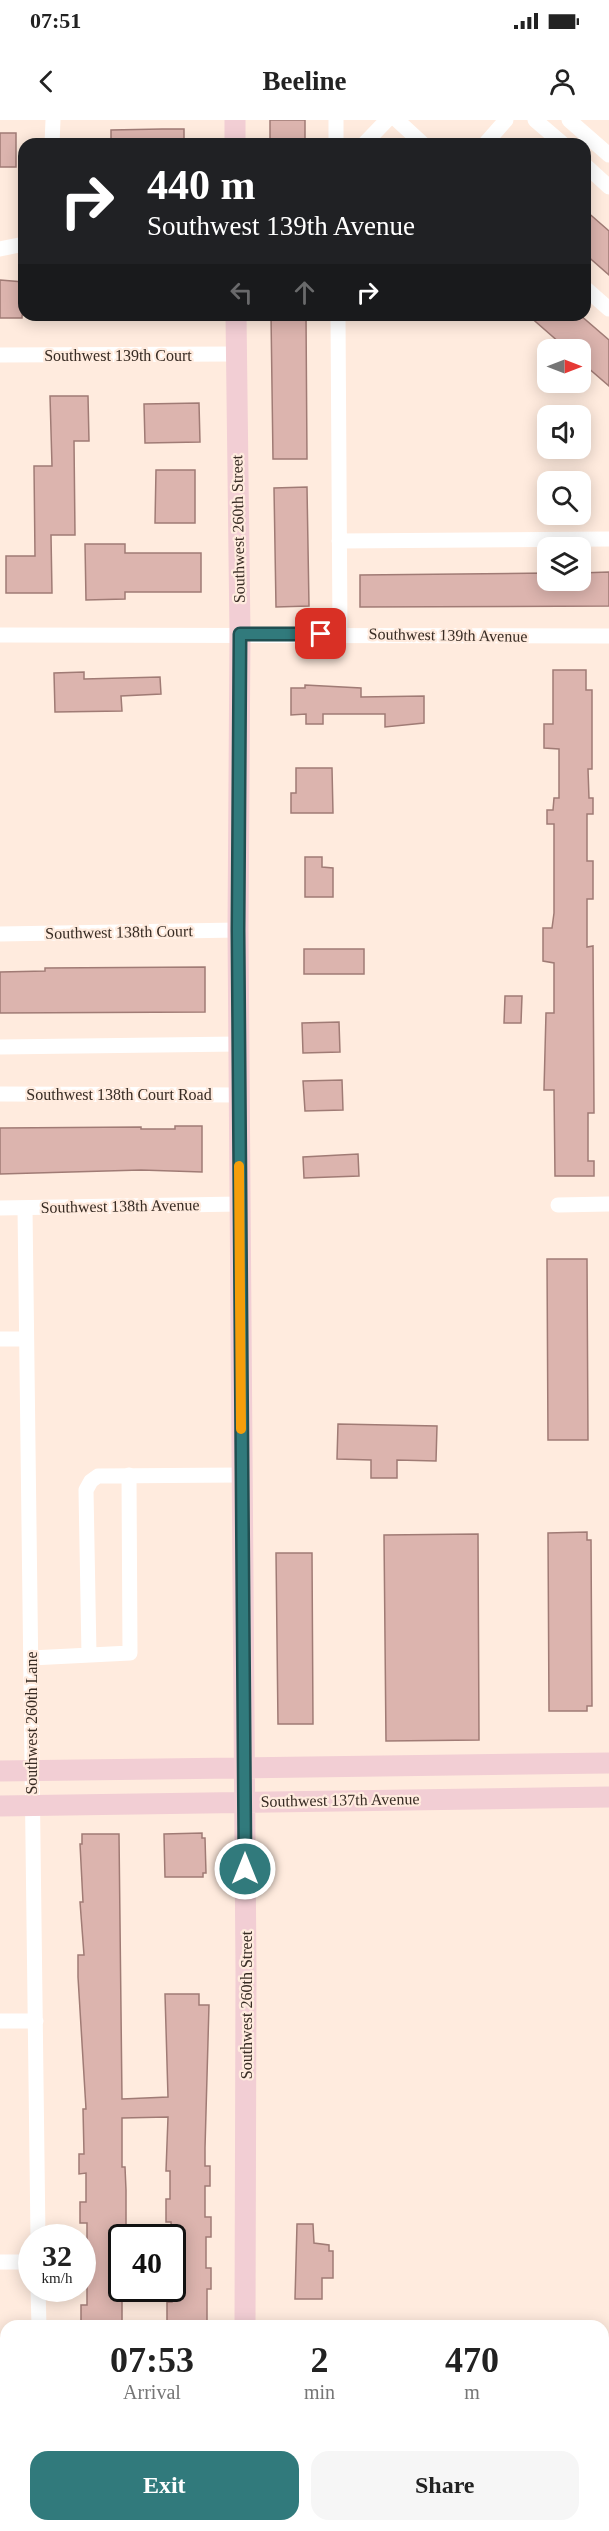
<!DOCTYPE html>
<html lang="en">
<head>
<meta charset="utf-8">
<style>
  :root { --surface:#fff; --page:#f6f6f6; --text:#222; --muted:#767676; --accent:#317a7c }
  body { margin:0; font-family:"Times New Roman",serif; background:var(--page); color:var(--text); height:100vh; display:flex; flex-direction:column; font-size:22px; white-space:nowrap }
  * { box-sizing:border-box; margin:0 }
  p { font-size:20px; color:var(--muted) }
  .icon { flex:none; width:33px; height:33px; fill:none; stroke:currentColor; stroke-width:2; stroke-linecap:round; stroke-linejoin:round }
  .map { position:relative; flex:1; overflow:hidden }
  .details { position:absolute; left:0px; top:2200px; width:609px; height:212px; display:flex; flex-direction:column; background:var(--surface); border-radius:18px 18px 0 0; box-shadow:0 3px 15px #0003 }
  .details>* { flex:none }
  .guide { position:absolute; left:18px; top:18px; width:573px; height:183px; border-radius:18px; box-shadow:0 3px 15px #0003; background:#202124; color:#fff; overflow:hidden }
  .needle { width:39px; rotate:90deg }
  .tools { position:absolute; left:537px; top:219px; display:grid; gap:12px }
  .tools a { display:grid; place-items:center; width:54px; height:54px; border-radius:12px; background:var(--surface); box-shadow:0 3px 15px #0003; font-size:30px }
  .speed { position:absolute; left:18px; top:2104px; display:flex; gap:12px; font-size:30px; font-weight:700; text-align:center }
  .speed>* { display:grid; place-content:center; width:78px; height:78px; border-radius:50%; background:var(--surface); box-shadow:0 3px 15px #0003; line-height:1 }
  .speed small { font-size:15px; font-weight:400 }
  .speed .limit { border:3px solid #111; border-radius:9px; background:#fff; color:#111 }
  .pin { position:absolute; display:grid; place-items:center; width:51px; height:51px; color:#fff; margin:-26px; border-radius:12px; box-shadow:0 3px 9px #0006 }
  .me { position:absolute; width:66px; margin:-33px; rotate:0deg; stroke-linejoin:round; filter:drop-shadow(0 0 4px #0008) }
  .turn { display:flex; align-items:center; gap:21px; height:126px; padding:0 30px; font-size:27px }
  .turn .icon { width:78px; height:78px; stroke-width:2.5 }
  .turn b { display:block; font-size:42px; line-height:51px }
  .lanes { display:flex; align-items:center; height:57px; padding:0 30px; background:#0003; justify-content:center; gap:30px; direction:ltr }
  .lanes .off { opacity:.35 }
  .eta { display:flex; justify-content:space-evenly; align-items:center; height:102px; text-align:center }
  .eta b { font-size:36px; font-weight:800; line-height:42px }
  .cta { display:flex; gap:12px; margin-top:auto; padding:12px 30px }
  .cta a { flex:1; height:69px; border-radius:18px; background:var(--accent); color:#fff; font-size:24px; font-weight:800; line-height:69px; text-align:center }
  .cta a+a { background:var(--page); color:var(--text) }
  .status { display:flex; justify-content:space-between; align-items:center; height:42px; padding:0 30px; background:var(--surface); direction:ltr }
  .status svg { height:16px; fill:currentColor }
  header { display:flex; justify-content:space-between; align-items:center; height:78px; padding:0 30px; background:var(--surface); font-size:27px; font-weight:800 }
  .map>svg:first-child { display:block }
  .building { fill:#dcb4ae; stroke:#a07b75; stroke-width:1.5 }
  .lines { fill:none; stroke-linecap:round; stroke-linejoin:round }
  .street { stroke:#fff; stroke-width:15 }
  .secondary { stroke:#f2ced4; stroke-width:21 }
  .route-casing { stroke:#204f51; stroke-width:15 }
  .route { stroke:#317a7c; stroke-width:10 }
  .slow { stroke:#f59e0b; stroke-width:10 }
  .labels { text-anchor:middle; dominant-baseline:central; stroke-width:4.5; stroke-linejoin:round; paint-order:stroke }
  .street-label { font-size:16px; fill:#372b23; stroke:#ffebde }
</style>
</head>
<body>
<div class="status"><b>07:51</b><svg viewBox="0 0 49 12"><path d="M0 12V9h3v3zM5 12V6h3v6zM10 12V3h3v9zM15 12V0h3v12zM26 1h20v11H26zM47 4h2v5h-2z"/></svg></div>
<header><svg class="icon" aria-label="back" viewBox="0 0 24 24"><path d="M15 5l-7 7 7 7"/></svg>Beeline<svg class="icon" aria-label="person" viewBox="0 0 24 24"><circle cx="12" cy="8" r="4"/><path d="M4 21q1-7 8-7t8 7"/></svg></header>
<div class="map">
<svg width="609" height="2411" viewBox="0 0 609 2411">
  <rect width="100%" height="100%" fill="#ffebde"/>
  <path class="building" d="M 270,0 L 305,0 L 305,24 L 270,24 Z
    M 162,9 L 184,9 L 184,24 L 111,24 L 111,10 Z
    M 0,13 L 16,13 L 16,47 L 0,47 Z
    M 585,90 L 609,111 L 609,155 L 585,134 Z
    M 0,160 L 24,162 L 22,198 L 0,198 Z
    M 271,195 L 306,195 L 307,339 L 273,339 Z
    M 528,195 L 580,195 L 609,220 L 609,266 L 580,241 L 580,230 L 568,230 Z
    M 50,276 L 88,276 L 89,321 L 74,321 L 75,415 L 51,415 L 52,473 L 6,473 L 6,436 L 35,436 L 34,346 L 52,346 Z
    M 199,283 L 200,322 L 145,323 L 144,284 Z
    M 156,350 L 195,350 L 195,403 L 155,403 Z
    M 307,367 L 309,486 L 276,487 L 274,368 Z
    M 85,424 L 125,424 L 125,433 L 201,433 L 201,472 L 125,472 L 125,479 L 86,480 Z
    M 609,452 L 609,486 L 360,487 L 360,455 L 548,453 L 548,460 L 580,460 L 580,453 Z
    M 553,550 L 586,550 L 586,570 L 592,570 L 592,649 L 588,649 L 589,678 L 593,678 L 593,694 L 587,694 L 587,741 L 593,741 L 593,779 L 587,779 L 587,827 L 593,826 L 594,993 L 588,993 L 588,1041 L 594,1041 L 594,1056 L 555,1056 L 554,970 L 544,970 L 546,893 L 554,893 L 554,843 L 543,841 L 543,808 L 552,808 L 554,793 L 554,704 L 547,704 L 547,690 L 553,690 L 554,678 L 559,678 L 559,629 L 544,628 L 544,604 L 553,604 Z
    M 84,552 L 84,559 L 160,557 L 161,574 L 121,576 L 122,591 L 55,592 L 54,553 Z
    M 305,565 L 361,568 L 361,577 L 424,576 L 424,603 L 385,607 L 385,594 L 323,594 L 323,604 L 306,604 L 306,594 L 291,595 L 291,568 L 305,568 Z
    M 296,648 L 332,648 L 333,693 L 291,693 L 291,673 L 296,673 Z
    M 305,737 L 322,737 L 322,747 L 333,748 L 333,777 L 305,777 Z
    M 304,829 L 364,829 L 364,854 L 304,854 Z
    M 205,847 L 205,892 L 0,893 L 0,852 L 45,851 L 45,848 Z
    M 505,876 L 522,876 L 521,903 L 504,903 Z
    M 339,902 L 340,932 L 303,933 L 302,903 Z
    M 342,960 L 343,990 L 305,991 L 303,961 Z
    M 175,1006 L 202,1006 L 202,1052 L 141,1050 L 0,1054 L 0,1008 L 141,1007 L 141,1009 L 175,1009 Z
    M 358,1034 L 359,1056 L 304,1058 L 303,1037 Z
    M 547,1139 L 587,1139 L 588,1320 L 548,1320 Z
    M 338,1304 L 437,1306 L 436,1341 L 397,1340 L 397,1358 L 371,1358 L 371,1340 L 337,1339 Z
    M 587,1412 L 587,1420 L 591,1420 L 592,1586 L 587,1586 L 587,1591 L 549,1591 L 548,1413 Z
    M 478,1414 L 479,1620 L 386,1621 L 384,1415 Z
    M 276,1433 L 312,1433 L 313,1604 L 278,1604 Z
    M 202,1713 L 202,1718 L 205,1718 L 206,1753 L 203,1753 L 203,1757 L 165,1757 L 164,1714 Z
    M 82,1714 L 119,1714 L 122,1979 L 168,1977 L 165,1874 L 199,1874 L 199,1885 L 209,1885 L 205,2028 L 205,2046 L 210,2046 L 210,2066 L 205,2066 L 205,2097 L 211,2097 L 211,2117 L 206,2117 L 206,2148 L 211,2148 L 211,2169 L 207,2169 L 207,2206 L 167,2205 L 167,2182 L 172,2182 L 172,2116 L 171,2102 L 166,2102 L 166,2079 L 170,2079 L 170,2051 L 166,2051 L 168,1997 L 122,1998 L 122,2047 L 125,2047 L 126,2070 L 126,2116 L 122,2116 L 122,2206 L 81,2205 L 81,2185 L 87,2185 L 87,2154 L 82,2154 L 82,2133 L 87,2133 L 87,2103 L 80,2103 L 80,2082 L 86,2082 L 86,2053 L 79,2054 L 79,2034 L 84,2034 L 83,1989 L 86,1989 L 78,1857 L 78,1835 L 84,1835 L 80,1782 L 83,1782 L 80,1724 L 82,1724 Z
    M 297,2104 L 313,2104 L 314,2123 L 329,2125 L 329,2131 L 333,2131 L 333,2158 L 322,2158 L 322,2179 L 295,2179 Z"/>
  <g class="lines">
    <path class="street" d="M 336,0 L 336,24
      M 397,0 L 423,24
      M 535,0 L 563,24
      M 569,0 L 609,35
      M 52,24 L 53,0
      M 364,24 L 387,0
      M 485,24 L 506,0
      M 585,45 L 609,67
      M 0,129 L 24,124
      M 585,168 L 609,189
      M 338,195 L 340,514
      M 0,235 L 236,234
      M 339,421 L 609,419
      M 0,515 L 609,516
      M 0,814 L 238,810
      M 0,927 L 239,924
      M 0,974 L 239,975
      M 558,1085 L 609,1084
      M 0,1088 L 240,1084
      M 25,1088 L 38,2118
      M 0,1219 L 26,1219
      M 89,1535 L 86,1370 L 91,1361 L 98,1356 L 241,1355
      M 31,1538 L 130,1533 L 129,1355
      M 0,1901 L 36,1901
      M 0,2142 L 32,2142
      M 38,2169 L 39,2206
      M 42,2406 L 42,2411"/>
    <path class="secondary" d="M 235,0 L 235,24
      M 236,195 L 240,514 L 238,810 L 246,1852 L 245,2206
      M 0,1651 L 609,1643
      M 0,1686 L 609,1677
      M 246,2406 L 246,2411"/>
  </g>
  <g class="lines">
    <defs>
      <path id="route" d="M 245,1749 L 238,810 L 240,514 L 321,514"/>
    </defs>
    <use href="#route" class="route-casing"/>
    <use href="#route" class="route"/>
    <path class="slow" d="M 239,1046 L 241,1309"/>
  </g>
  <g class="labels">
    <g class="street-label">
      <text x="118" y="235">Southwest 139th Court</text>
      <text transform="translate(238 409) rotate(-91)">Southwest 260th Street</text>
      <text transform="translate(448 515) rotate(1)">Southwest 139th Avenue</text>
      <text transform="translate(119 812) rotate(-1)">Southwest 138th Court</text>
      <text x="119" y="974">Southwest 138th Court Road</text>
      <text transform="translate(120 1086) rotate(-1)">Southwest 138th Avenue</text>
      <text transform="translate(31 1603) rotate(-90)">Southwest 260th Lane</text>
      <text transform="translate(340 1680) rotate(-1)">Southwest 137th Avenue</text>
      <text transform="translate(246 1885) rotate(-90)">Southwest 260th Street</text>
    </g>
  </g>
</svg>
<div class="tools">
<a><svg class="needle" viewBox="-14 -14 28 28"><path d="M0-13l5 13h-10z" fill="#e53935"/><path d="M0 13l5-13h-10z" fill="#767676"/></svg></a>
<a><svg class="icon" aria-label="sound" viewBox="0 0 24 24"><path d="M4 9h4l5-4v14l-5-4H4zM17 9q2 3 0 6"/></svg></a>
<a><svg class="icon" aria-label="search" viewBox="0 0 24 24"><circle cx="10" cy="10" r="6"/><path d="M15 15l6 6"/></svg></a>
<a><svg class="icon" aria-label="layers" viewBox="0 0 24 24"><path d="M12 4l9 5-9 5-9-5zM3 14l9 5 9-5"/></svg></a>
</div>
<div class="speed"><div>32<small>km/h</small></div><div class="limit">40</div></div>
<div class="pin" style="left:321px;top:514px;background:#d93025"><svg class="icon" aria-label="arrive" viewBox="0 0 24 24"><path d="M6 21V4h12l-3 4 3 4H6"/></svg></div>
<svg class="me" style="left:245px;top:1749px" viewBox="-20 -20 40 40"><circle r="17" fill="#317a7c" stroke="#fff" stroke-width="3"/><path d="M0-11L8 9 0 5-8 9z" fill="#fff"/></svg>
<div class="guide">
<div class="turn"><svg class="icon" aria-label="right" viewBox="0 0 24 24"><path d="M7 20v-9h11M14 6l5 5-5 5"/></svg><div><b>440 m</b>Southwest 139th Avenue</div></div>
<div class="lanes"><svg class="icon off" aria-label="left" viewBox="0 0 24 24"><path d="M17 20v-9H6M10 6l-5 5 5 5"/></svg><svg class="icon off" aria-label="ahead" viewBox="0 0 24 24"><path d="M12 20V5M6 11l6-6 6 6"/></svg><svg class="icon" aria-label="right" viewBox="0 0 24 24"><path d="M7 20v-9h11M14 6l5 5-5 5"/></svg></div>
</div>
<section class="details">
<div class="eta">
<div><b>07:53</b><p>Arrival</p></div>
<div><b>2</b><p>min</p></div>
<div><b>470</b><p>m</p></div>
</div>
<div class="cta"><a>Exit</a><a>Share</a></div>
</section>
</div>
</body>
</html>
